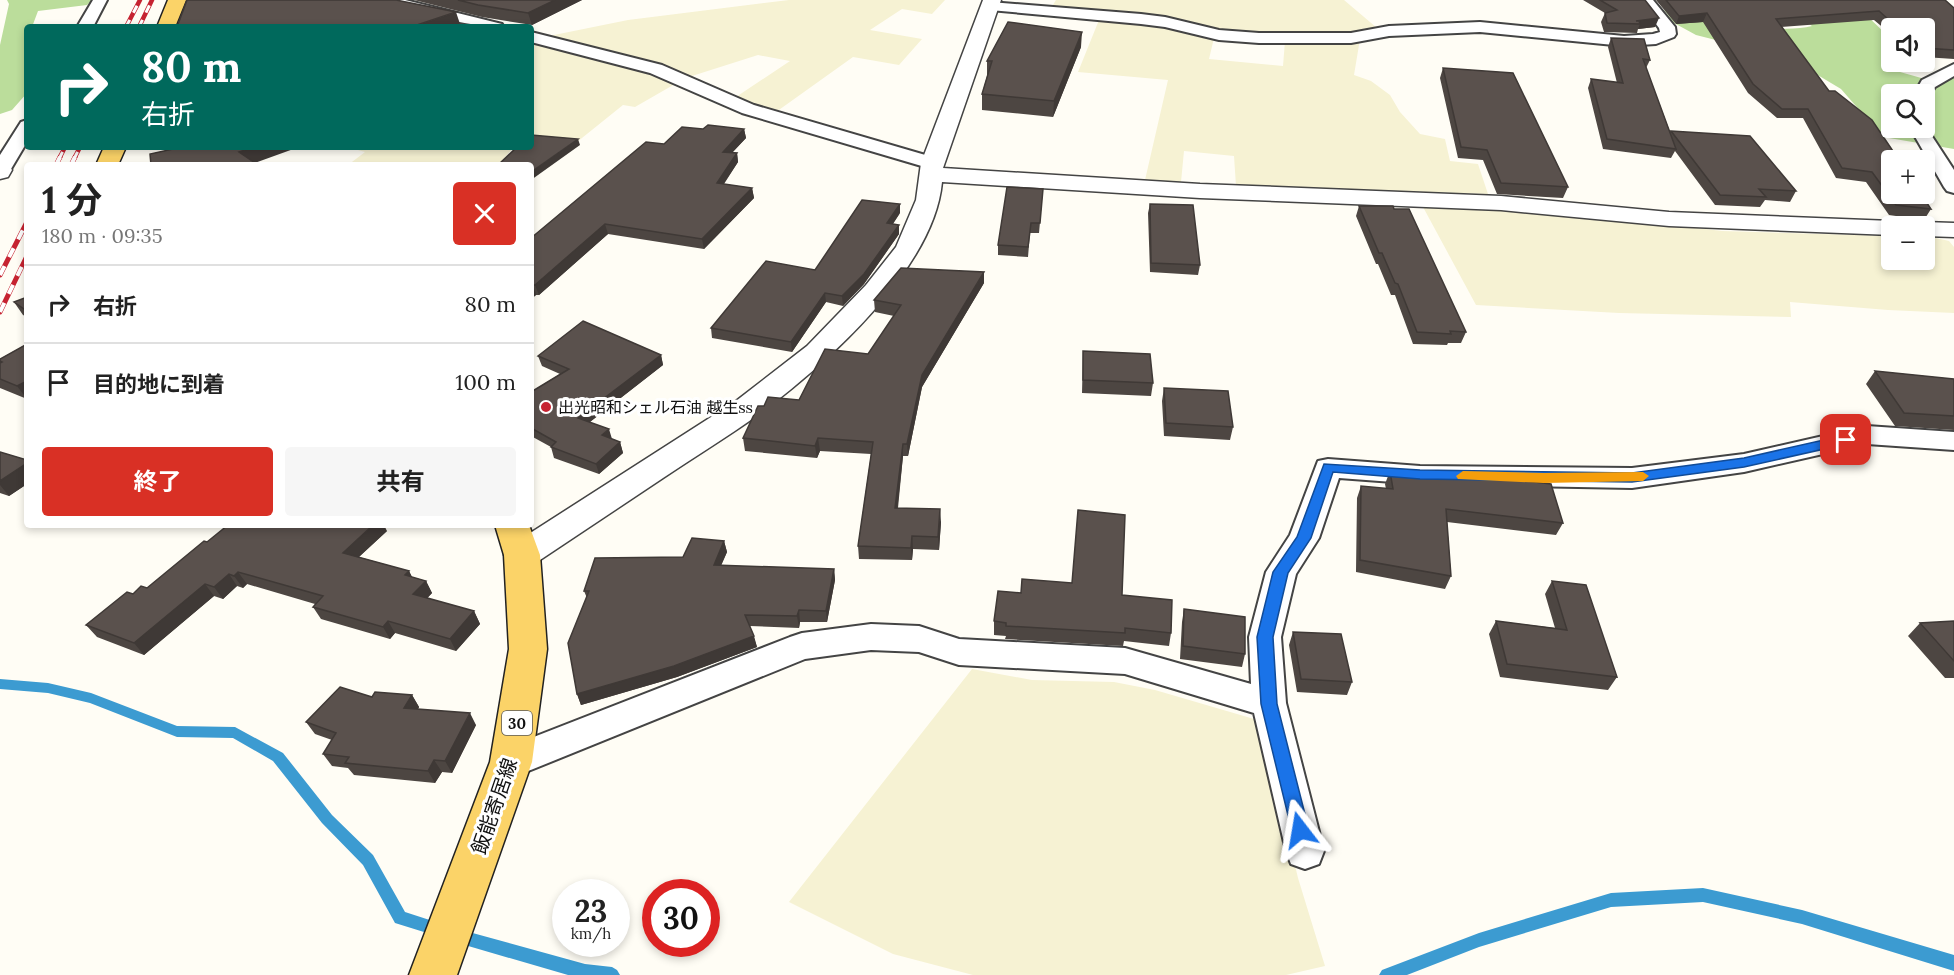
<!DOCTYPE html>
<html lang="ja">
<head>
<meta charset="utf-8">
<style>
  :root { --surface:#fff; --page:#f6f6f6; --text:#222; --muted:#767676; --line:#e0e0e0; --accent:#d93025 }
  body { margin:0; font-family:Lora,"Noto Sans JP",serif; background:var(--page); color:var(--text); height:100vh; display:flex; flex-direction:column; font-size:22px; white-space:nowrap }
  * { box-sizing:border-box; margin:0 }
  p { font-size:20px; color:var(--muted) }
  .icon { flex:none; width:33px; height:33px; fill:none; stroke:currentColor; stroke-width:2; stroke-linecap:round; stroke-linejoin:round }
  .map { position:relative; flex:1; overflow:hidden }
  .drawer { position:absolute; left:24px; top:162px; width:510px; height:366px; display:flex; flex-direction:column; background:var(--surface); border-radius:6px; box-shadow:0 3px 9px #0003 }
  .drawer>* { flex:none }
  .top-card { position:absolute; left:24px; top:24px; width:510px; height:126px; border-radius:6px; box-shadow:0 3px 9px #0003; background:#00695c; color:#fff; overflow:hidden }
  .tools { position:absolute; left:1881px; top:18px; display:grid; gap:12px }
  .tools a { display:grid; place-items:center; width:54px; height:54px; border-radius:6px; background:var(--surface); box-shadow:0 3px 9px #0003; font-size:30px }
  .speed { position:absolute; left:552px; top:879px; display:flex; gap:12px; font-size:30px; font-weight:700; text-align:center }
  .speed>* { display:grid; place-content:center; width:78px; height:78px; border-radius:50%; background:var(--surface); box-shadow:0 3px 9px #0003; line-height:1 }
  .speed small { font-size:15px; font-weight:400 }
  .speed .limit { border:9px solid #d22; background:#fff; color:#111 }
  .pin { position:absolute; display:grid; place-items:center; width:51px; height:51px; color:#fff; margin:-26px; border-radius:12px; box-shadow:0 3px 9px #0006 }
  .me { position:absolute; width:66px; margin:-33px; rotate:346deg; stroke-linejoin:round; filter:drop-shadow(0 0 4px #0008) }
  .turn { display:flex; align-items:center; gap:21px; height:126px; padding:0 18px; font-size:27px }
  .turn .icon { width:78px; height:78px; stroke-width:2.5 }
  .turn b { display:block; font-size:42px; line-height:51px }
  .round { display:grid; place-items:center; flex:none; width:63px; height:63px; border-radius:6px; background:var(--page) }
  .summary { display:flex; align-items:center; justify-content:space-between; height:102px; padding:0 18px }
  h1 { font-size:36px; font-weight:700; line-height:45px }
  .action { display:flex; gap:12px; margin-top:auto; padding:12px 18px }
  .action a { flex:1; height:69px; border-radius:6px; background:var(--accent); color:#fff; font-size:24px; font-weight:700; line-height:69px; text-align:center }
  .action a+a { background:var(--page); color:var(--text) }
  ul { padding:0; list-style:none }
  li { display:flex; align-items:center; gap:18px; height:78px; padding:0 18px; border-top:2px solid var(--line) }
  li div { flex:1 }
  li b { display:block; font-size:22px }
  li em { font-style:normal }
  .map>svg:first-child { display:block }
  .farmland { fill:#f6f2d3 }
  .forest { fill:#bbdd9b; fill-rule:evenodd }
  .lines { fill:none; stroke-linecap:round; stroke-linejoin:round }
  .stream { fill:#3c9bd1; fill-rule:evenodd }
  .minor-casing { stroke:#444; stroke-width:4 }
  .tertiary-casing { stroke:#444; stroke-width:3 }
  .primary-casing { stroke:#222; stroke-width:3 }
  .minor { fill:#fff; fill-rule:evenodd }
  .tertiary { fill:#fff; fill-rule:evenodd }
  .primary { fill:#fbd368; fill-rule:evenodd }
  .rail-far1-casing { stroke:#c62331; stroke-width:4.5 }
  .rail-casing { stroke:#c62331; stroke-width:5 }
  .rail-far1 { stroke:#fff; stroke-width:3; stroke-dasharray:8; stroke-linecap:butt }
  .rail { stroke:#fff; stroke-width:4; stroke-dasharray:10; stroke-linecap:butt }
  .wall { fill:#4d4642 }
  .shaded-wall { fill:#3f3936 }
  .building { fill:#5a514d; stroke:#3f3936; stroke-width:1.5 }
  .route { fill:#1a73e8; stroke:#114b97; stroke-width:1.5 }
  .slow { fill:#f59e0b }
  .poi-dot { fill:#c62331; stroke:#fff; stroke-width:2 }
  .labels { text-anchor:middle; dominant-baseline:central; stroke-width:6; stroke-linejoin:round; paint-order:stroke }
  .shield { fill:#fff; stroke:#585858; stroke-width:1.5 }
  .shield-label { font-size:15px; font-weight:bold; fill:#111 }
  .poi-label { font-size:16px; fill:#111; stroke:#fff; text-anchor:start }
  .near-street-label { font-size:20px; fill:#111; stroke:#fff }
</style>
</head>
<body>
<div class="map">
<svg width="1954" height="975" viewBox="0 0 1954 975">
  <rect width="100%" height="100%" fill="#fffdf5"/>
  <path class="farmland" d="M 789,0 L 945,0 L 932,14 L 902,9 L 870,30 L 922,39 L 899,65 L 853,57 L 776,112 L 736,97 L 790,61 L 758,55 L 692,76 L 549,36 L 628,20 Z
    M 1056,0 L 1344,0 L 1377,28 L 1347,34 L 1233,32 L 1051,8 Z
    M 1099,20 L 1170,26 L 1214,38 L 1209,59 L 1283,66 L 1285,41 L 1360,39 L 1354,75 L 1371,81 L 1390,95 L 1400,112 L 1420,134 L 1445,139 L 1450,161 L 1478,164 L 1488,194 L 1236,186 L 1234,156 L 1184,151 L 1181,182 L 1145,180 L 1168,80 L 1078,72 Z
    M 534,41 L 626,66 L 675,84 L 635,107 L 623,105 L 577,142 L 531,137 L 531,42 Z
    M 347,147 L 514,147 L 498,165 L 348,165 L 365,152 Z
    M 1423,207 L 1465,207 L 1629,220 L 1722,231 L 1891,236 L 1892,260 L 1924,260 L 1925,237 L 1936,238 L 1949,241 L 1954,247 L 1954,313 L 1888,310 L 1790,302 L 1791,317 L 1619,313 L 1476,305 Z
    M 972,669 L 1032,680 L 1114,682 L 1155,690 L 1261,721 L 1298,878 L 1325,966 L 1286,975 L 973,975 L 893,954 L 789,902 Z"/>
  <path class="forest" d="M 7,0 L 92,0 L 87,5 L 38,11 L 32,27 L 27,27 L 27,93 L 12,110 L 0,114 L 0,45 L 9,4 Z
    M 1860,9 L 1891,39 L 1891,57 L 1886,59 L 1893,70 L 1939,83 L 1954,73 L 1954,149 L 1883,137 L 1841,89 L 1791,59 L 1696,35 L 1674,23 L 1664,10 C 1705,16 1773,36 1812,26 L 1796,16 ZM 1892,94 L 1924,94 L 1924,128 L 1892,128 Z"/>
  <g class="lines">
    <path class="stream" d="M 0,679 L 48,683 L 91,693 L 177,726 L 235,727 L 283,753 L 332,815 L 373,855 L 405,912 L 445,925 L 448,930 L 445,935 L 440,937 L 395,923 L 363,865 L 322,823 L 273,761 L 233,738 L 177,737 L 90,703 L 48,693 L 0,689 Z
      M 1703,888 L 1802,910 L 1954,955 L 1954,971 L 1802,924 L 1703,902 L 1611,907 L 1479,947 L 1407,975 L 1379,975 L 1382,970 L 1479,933 L 1611,893 Z
      M 458,929 L 585,964 L 612,967 L 617,970 L 620,975 L 568,975 L 458,943 L 453,941 L 450,936 L 453,931 Z"/>
    <defs>
      <path id="minor" d="M 93,0 L 107,0 L 93,27 L 77,27 Z
        M 346,0 L 405,0 L 502,24 L 504,27 C 460,27 424,10 381,7 C 370,6 353,8 346,0 Z
        M 1638,0 L 1653,0 L 1675,27 L 1676,34 L 1674,37 L 1656,44 L 1624,46 L 1480,32 L 1389,36 L 1351,43 L 1259,43 L 1219,40 L 1165,27 L 1141,24 L 990,10 L 983,6 L 990,2 L 1141,14 L 1165,17 L 1219,30 L 1259,33 L 1351,33 L 1389,26 L 1480,22 L 1624,36 L 1653,34 L 1660,32 L 1659,28 Z
        M 531,32 L 662,65 L 754,105 L 939,159 L 942,163 L 939,167 L 925,167 L 742,113 L 650,73 L 531,42 Z
        M 1954,64 L 1954,76 L 1935,87 L 1928,98 L 1924,99 L 1924,94 L 1914,94 L 1922,80 Z
        M 27,120 L 27,142 L 8,174 L 0,176 L 0,155 L 21,122 Z
        M 1924,124 L 1954,170 L 1954,193 L 1947,191 L 1944,187 L 1910,128 L 1924,128 Z
        M 1867,426 L 1954,432 L 1954,450 L 1867,444 L 1744,472 L 1632,488 L 1420,484 L 1339,478 L 1319,538 L 1296,574 L 1281,637 L 1286,703 L 1324,851 L 1319,864 L 1305,869 L 1291,864 L 1286,851 L 1254,713 L 1125,674 L 959,665 L 919,652 L 871,650 L 805,659 L 511,778 L 498,773 L 493,762 L 498,751 L 790,637 L 802,633 L 871,624 L 919,626 L 959,639 L 1125,648 L 1251,684 L 1249,637 L 1266,572 L 1290,535 L 1318,461 L 1328,459 L 1420,466 L 1632,468 L 1744,454 Z"/>
      <path id="tertiary" d="M 983,0 L 1001,0 L 943,168 L 1200,184 L 1501,196 L 1669,212 L 1892,221 L 1901,223 L 1903,226 L 1892,226 L 1892,235 L 1669,226 L 1501,210 L 1200,198 L 942,182 C 934,269 825,365 758,415 C 727,437 694,457 663,478 C 620,507 577,535 534,564 L 522,568 L 510,564 L 504,555 L 510,546 L 736,401 L 807,346 L 866,285 L 896,247 L 916,200 L 921,163 Z
        M 0,163 L 9,165 L 12,170 L 8,177 L 0,179 Z
        M 1924,222 L 1954,223 L 1954,237 L 1924,236 L 1924,226 L 1913,226 Z"/>
      <path id="primary" d="M 168,0 L 186,0 L 175,27 L 157,27 Z
        M 104,147 L 126,147 L 118,165 L 96,165 Z
        M 495,525 L 529,525 L 540,555 L 547,649 L 532,762 L 457,975 L 409,975 L 490,762 L 509,649 L 504,555 Z"/>
    </defs>
    <use href="#minor" class="minor-casing"/>
    <use href="#tertiary" class="tertiary-casing"/>
    <use href="#primary" class="primary-casing"/>
    <use href="#minor" class="minor"/>
    <use href="#tertiary" class="tertiary"/>
    <use href="#primary" class="primary"/>
    <defs>
      <path id="rail-far1" d="M 126,27 L 140,0
        M 139,27 L 152,0
        M 59,159 L 65,147
        M 74,159 L 80,147"/>
      <path id="rail" d="M 56,165 L 60,157
        M 71,165 L 75,157
        M 0,275 L 27,222
        M 0,312 L 27,256"/>
    </defs>
    <use href="#rail-far1" class="rail-far1-casing"/>
    <use href="#rail" class="rail-casing"/>
    <use href="#rail-far1" class="rail-far1"/>
    <use href="#rail" class="rail"/>
  </g>
  <path class="wall" d="M 414,0 L 582,0 L 532,25 L 482,17 Z
    M 1583,0 L 1645,0 L 1655,27 L 1638,29 L 1637,33 L 1604,32 L 1601,22 L 1605,13 Z
    M 1656,0 L 1945,0 L 1954,8 L 1954,59 L 1924,57 L 1924,28 L 1892,28 L 1892,35 L 1874,20 L 1781,27 L 1829,91 L 1931,209 L 1924,220 L 1889,215 L 1866,182 L 1836,178 L 1803,118 L 1777,118 L 1748,93 L 1703,22 L 1676,24 Z
    M 1611,38 L 1650,60 L 1646,68 L 1670,132 L 1671,131 L 1796,191 L 1790,202 L 1765,200 L 1760,207 L 1715,205 L 1675,151 L 1671,158 L 1603,149 L 1588,88 L 1591,79 L 1617,83 L 1608,47 Z
    M 1081,47 L 1053,117 L 982,110 L 982,94 L 987,76 L 987,61 Z
    M 1443,68 L 1568,187 L 1563,198 L 1497,194 L 1483,160 L 1458,158 L 1440,78 Z
    M 703,129 L 744,129 L 746,138 L 732,153 L 737,153 L 738,162 L 724,184 L 752,188 L 754,198 L 704,249 L 608,234 L 539,295 L 536,295 L 531,299 L 531,238 L 664,144 Z
    M 1043,189 L 1039,233 L 1030,233 L 1028,257 L 998,255 L 998,245 Z
    M 1150,204 L 1200,265 L 1198,275 L 1150,272 L 1148,213 Z
    M 1359,206 L 1466,332 L 1461,343 L 1448,343 L 1447,345 L 1413,344 L 1395,295 L 1391,295 L 1378,264 L 1376,264 L 1356,216 Z
    M 900,213 L 893,224 L 899,225 L 899,234 L 864,284 L 843,306 L 826,302 L 792,352 L 712,338 L 711,328 L 815,270 Z
    M 984,283 L 922,387 L 908,456 L 903,456 L 898,508 L 941,522 L 939,550 L 913,549 L 912,560 L 859,559 L 858,546 L 871,454 L 820,451 L 817,458 L 745,451 L 743,438 L 764,406 L 799,400 L 868,354 L 894,316 L 875,312 L 874,300 Z
    M 27,297 L 27,317 L 23,315 L 14,302 Z
    M 27,344 L 27,399 L 0,388 L 0,359 Z
    M 1083,351 L 1153,383 L 1151,396 L 1082,393 Z
    M 661,355 L 663,365 L 590,422 L 612,439 L 620,442 L 623,453 L 599,474 L 554,458 L 551,447 L 531,436 L 531,392 L 560,374 L 542,366 L 538,356 Z
    M 1875,371 L 1954,379 L 1954,430 L 1895,426 L 1866,384 Z
    M 1164,388 L 1233,427 L 1230,440 L 1164,436 L 1162,401 Z
    M 0,452 L 27,460 L 27,484 L 9,496 L 0,493 Z
    M 1390,471 L 1485,478 L 1486,476 L 1563,523 L 1556,535 L 1447,522 L 1451,576 L 1445,589 L 1356,572 L 1357,498 L 1361,486 L 1386,489 L 1385,484 Z
    M 387,531 L 359,557 L 409,571 L 412,577 L 426,581 L 432,593 L 427,598 L 474,611 L 480,624 L 456,651 L 395,633 L 390,639 L 321,619 L 313,607 L 315,604 L 247,584 L 243,588 L 237,586 L 223,599 L 214,596 L 144,655 L 97,637 L 86,625 L 133,594 L 147,588 L 207,542 Z
    M 724,541 L 727,552 L 721,566 L 834,569 L 835,580 L 827,622 L 800,622 L 799,628 L 750,626 L 757,647 L 677,677 L 581,705 L 577,694 L 587,598 L 584,591 L 683,557 Z
    M 1552,581 L 1617,677 L 1608,690 L 1500,677 L 1489,634 L 1496,621 L 1555,628 L 1545,594 Z
    M 1122,595 L 1171,633 L 1169,646 L 1124,641 L 1123,646 L 1005,639 L 1006,636 L 994,635 L 994,621 Z
    M 1184,609 L 1245,654 L 1242,667 L 1180,659 L 1182,622 Z
    M 1954,621 L 1954,678 L 1945,678 L 1908,636 L 1920,623 Z
    M 1293,632 L 1352,682 L 1347,695 L 1297,692 L 1289,645 Z
    M 412,695 L 419,707 L 418,709 L 476,725 L 452,773 L 442,772 L 435,783 L 354,775 L 348,768 L 332,766 L 323,754 L 332,740 L 315,734 L 306,722 L 372,697 Z"/>
  <path class="shaded-wall" d="M 555,0 L 582,0 L 532,25 L 528,13 Z
    M 456,12 L 460,24 L 452,27 L 411,27 Z
    M 1707,13 L 1703,22 L 1676,24 L 1679,16 Z
    M 1659,18 L 1655,27 L 1638,29 L 1640,24 L 1636,21 Z
    M 1082,32 L 1081,47 L 1053,117 L 1054,101 Z
    M 744,129 L 746,138 L 724,161 L 723,152 Z
    M 578,139 L 580,145 L 531,180 L 531,172 Z
    M 254,147 L 299,147 L 249,165 L 239,152 Z
    M 737,153 L 738,162 L 718,192 L 717,183 Z
    M 752,188 L 754,198 L 704,249 L 702,239 Z
    M 900,204 L 900,213 L 887,232 L 887,223 Z
    M 605,224 L 608,234 L 539,295 L 535,285 Z
    M 899,225 L 899,234 L 864,284 L 843,306 L 842,296 Z
    M 984,272 L 984,283 L 922,387 L 908,456 L 907,444 L 922,375 Z
    M 533,285 L 536,295 L 531,299 L 531,286 Z
    M 825,293 L 826,302 L 792,352 L 791,342 Z
    M 661,355 L 663,365 L 582,428 L 578,418 Z
    M 27,381 L 27,399 L 17,386 Z
    M 609,429 L 612,439 L 602,435 Z
    M 818,438 L 820,451 L 817,458 L 815,446 Z
    M 620,442 L 623,453 L 599,474 L 596,464 Z
    M 903,444 L 903,456 L 896,521 L 895,508 Z
    M 27,463 L 27,484 L 9,496 L 0,485 L 0,481 Z
    M 940,509 L 941,522 L 939,550 L 938,537 Z
    M 373,525 L 384,525 L 387,531 L 350,565 L 343,553 Z
    M 912,536 L 913,549 L 912,560 L 911,548 Z
    M 724,541 L 727,552 L 716,576 L 714,565 Z
    M 834,569 L 835,580 L 827,622 L 826,611 Z
    M 409,571 L 415,583 L 405,575 Z
    M 238,572 L 247,584 L 243,588 L 234,576 Z
    M 229,574 L 237,586 L 223,599 L 214,587 Z
    M 426,581 L 432,593 L 419,607 L 413,594 Z
    M 205,584 L 214,596 L 144,655 L 134,643 Z
    M 799,610 L 800,622 L 799,628 L 797,616 Z
    M 474,611 L 480,624 L 456,651 L 450,639 Z
    M 388,621 L 395,633 L 390,639 L 383,627 Z
    M 754,636 L 757,647 L 677,677 L 581,705 L 577,694 Z
    M 412,695 L 419,707 L 412,720 L 404,708 Z
    M 470,713 L 476,725 L 452,773 L 445,761 Z
    M 434,760 L 442,772 L 435,783 L 428,771 Z"/>
  <path class="building" d="M 187,0 L 396,0 L 456,12 L 411,27 L 177,27 Z
    M 458,0 L 555,0 L 528,13 L 478,5 Z
    M 1600,0 L 1645,0 L 1659,18 L 1636,21 L 1639,21 L 1640,24 L 1607,23 L 1605,13 L 1617,10 Z
    M 1666,0 L 1945,0 L 1954,8 L 1954,50 L 1924,48 L 1924,28 L 1898,28 L 1879,11 L 1776,19 L 1829,91 L 1835,91 L 1872,120 L 1899,160 L 1892,160 L 1892,194 L 1921,194 L 1931,209 L 1896,205 L 1872,172 L 1842,168 L 1808,109 L 1782,109 L 1753,84 L 1707,13 L 1679,16 Z
    M 1008,22 L 1082,32 L 1054,101 L 982,94 L 992,61 L 987,61 Z
    M 1611,38 L 1644,39 L 1650,60 L 1643,59 L 1676,149 L 1607,139 L 1591,79 L 1623,83 Z
    M 1443,68 L 1513,73 L 1568,187 L 1501,183 L 1487,150 L 1461,147 Z
    M 708,125 L 744,129 L 723,152 L 737,153 L 717,183 L 752,188 L 702,239 L 605,224 L 535,285 L 533,285 L 531,286 L 531,238 L 646,142 L 664,144 L 682,127 L 703,129 Z
    M 1671,131 L 1750,136 L 1796,191 L 1759,189 L 1766,197 L 1720,195 Z
    M 531,135 L 578,139 L 531,172 L 531,165 L 498,165 L 517,147 L 531,147 Z
    M 182,147 L 254,147 L 239,152 L 258,165 L 151,165 L 150,154 Z
    M 1007,187 L 1043,189 L 1040,223 L 1031,223 L 1028,247 L 998,245 Z
    M 862,200 L 900,204 L 887,223 L 899,225 L 864,274 L 842,296 L 825,293 L 791,342 L 711,328 L 766,261 L 815,270 Z
    M 1150,204 L 1193,205 L 1200,265 L 1151,263 Z
    M 1359,206 L 1393,206 L 1394,209 L 1409,209 L 1466,332 L 1450,331 L 1451,334 L 1417,332 L 1398,284 L 1395,283 L 1382,253 L 1379,253 Z
    M 901,268 L 984,272 L 922,375 L 907,444 L 903,444 L 895,508 L 940,509 L 938,537 L 912,536 L 911,548 L 858,546 L 873,442 L 818,438 L 815,446 L 743,438 L 758,406 L 764,406 L 768,397 L 799,400 L 825,349 L 868,354 L 901,305 L 874,300 Z
    M 27,297 L 27,311 L 14,302 Z
    M 583,321 L 661,355 L 578,418 L 609,429 L 602,435 L 620,442 L 596,464 L 551,447 L 556,442 L 531,428 L 531,392 L 569,369 L 538,356 Z
    M 27,344 L 27,381 L 17,386 L 0,379 L 0,363 L 2,362 L 0,361 L 0,359 Z
    M 1083,351 L 1150,354 L 1153,383 L 1083,380 Z
    M 1875,371 L 1954,379 L 1954,416 L 1904,413 Z
    M 1164,388 L 1228,391 L 1233,427 L 1166,423 Z
    M 0,452 L 27,460 L 27,463 L 0,481 Z
    M 1390,471 L 1487,479 L 1486,476 L 1551,484 L 1563,523 L 1446,509 L 1451,576 L 1360,560 L 1361,486 L 1393,489 Z
    M 1078,510 L 1125,515 L 1122,595 L 1172,600 L 1171,633 L 1125,628 L 1125,633 L 1006,626 L 1006,623 L 994,621 L 998,591 L 1021,593 L 1022,579 L 1072,583 Z
    M 228,525 L 373,525 L 343,553 L 409,571 L 405,575 L 426,581 L 413,594 L 474,611 L 450,639 L 388,621 L 383,627 L 313,607 L 323,596 L 238,572 L 234,576 L 229,574 L 214,587 L 205,584 L 134,643 L 86,625 L 127,592 L 133,594 L 141,586 L 147,588 L 204,541 L 207,542 Z
    M 692,538 L 724,541 L 714,565 L 834,569 L 826,611 L 799,610 L 797,616 L 745,615 L 754,636 L 674,666 L 577,694 L 568,643 L 589,591 L 584,591 L 595,558 L 683,557 Z
    M 1552,581 L 1586,585 L 1617,677 L 1507,664 L 1496,621 L 1567,630 Z
    M 1184,609 L 1245,617 L 1245,654 L 1183,646 Z
    M 1954,621 L 1954,661 L 1920,623 Z
    M 1293,632 L 1341,634 L 1352,682 L 1301,679 Z
    M 340,687 L 372,697 L 375,692 L 412,695 L 404,708 L 470,713 L 445,761 L 434,760 L 428,771 L 345,763 L 349,757 L 323,754 L 336,733 L 306,722 Z"/>
  <path class="route" d="M 1846,435 L 1851,437 L 1853,440 L 1851,443 L 1744,467 L 1632,482 L 1420,479 L 1333,472 L 1311,538 L 1288,573 L 1273,637 L 1277,704 L 1309,830 L 1306,836 L 1300,838 L 1293,836 L 1261,704 L 1257,637 L 1273,572 L 1297,537 L 1324,464 L 1420,470 L 1632,473 L 1744,458 Z"/>
  <path class="slow" d="M 1463,471 L 1544,473 L 1643,472 L 1649,476 L 1643,481 L 1544,483 L 1458,479 L 1456,476 Z"/>
  <circle class="poi-dot" cx="546" cy="407" r="6"/>
  <g class="labels">
    <rect class="shield" x="502" y="711" width="30" height="24" rx="4.5"/>
    <g class="shield-label">
      <text x="517" y="723">30</text>
    </g>
    <g class="poi-label">
      <text x="558" y="407">出光昭和シェル石油 越生ss</text>
    </g>
    <g class="near-street-label">
      <text transform="translate(494 806) rotate(-71)">飯能寄居線</text>
    </g>
  </g>
</svg>
<div class="tools">
<a><svg class="icon" aria-label="sound" viewBox="0 0 24 24"><path d="M4 9h4l5-4v14l-5-4H4zM17 9q2 3 0 6"/></svg></a>
<a><svg class="icon" aria-label="search" viewBox="0 0 24 24"><circle cx="10" cy="10" r="6"/><path d="M15 15l6 6"/></svg></a>
<a>+</a>
<a>−</a>
</div>
<div class="speed"><div>23<small>km/h</small></div><div class="limit">30</div></div>
<div class="pin" style="left:1846px;top:440px;background:#d93025"><svg class="icon" aria-label="arrive" viewBox="0 0 24 24"><path d="M6 21V4h12l-3 4 3 4H6"/></svg></div>
<svg class="me" style="left:1300px;top:830px" viewBox="-20 -20 40 40"><path d="M0-17L14 15 0 8-14 15z" fill="#1a73e8" stroke="#fff" stroke-width="4"/></svg>
<div class="top-card">
<div class="turn"><svg class="icon" aria-label="right" viewBox="0 0 24 24"><path d="M7 20v-9h11M14 6l5 5-5 5"/></svg><div><b>80 m</b>右折</div></div>
</div>
<section class="drawer">
<div class="summary"><div><h1>1 分</h1><p>180 m · 09:35</p></div><a class="round" style="background:#d93025;color:#fff"><svg class="icon" aria-label="close" viewBox="0 0 24 24"><path d="M6 6l12 12M18 6L6 18"/></svg></a></div>
<ul>
<li><svg class="icon" aria-label="right" viewBox="0 0 24 24"><path d="M7 20v-9h11M14 6l5 5-5 5"/></svg><div><b>右折</b></div><em>80 m</em></li>
<li><svg class="icon" aria-label="arrive" viewBox="0 0 24 24"><path d="M6 21V4h12l-3 4 3 4H6"/></svg><div><b>目的地に到着</b></div><em>100 m</em></li>
</ul>
<div class="action"><a>終了</a><a>共有</a></div>
</section>
</div>
</body>
</html>
